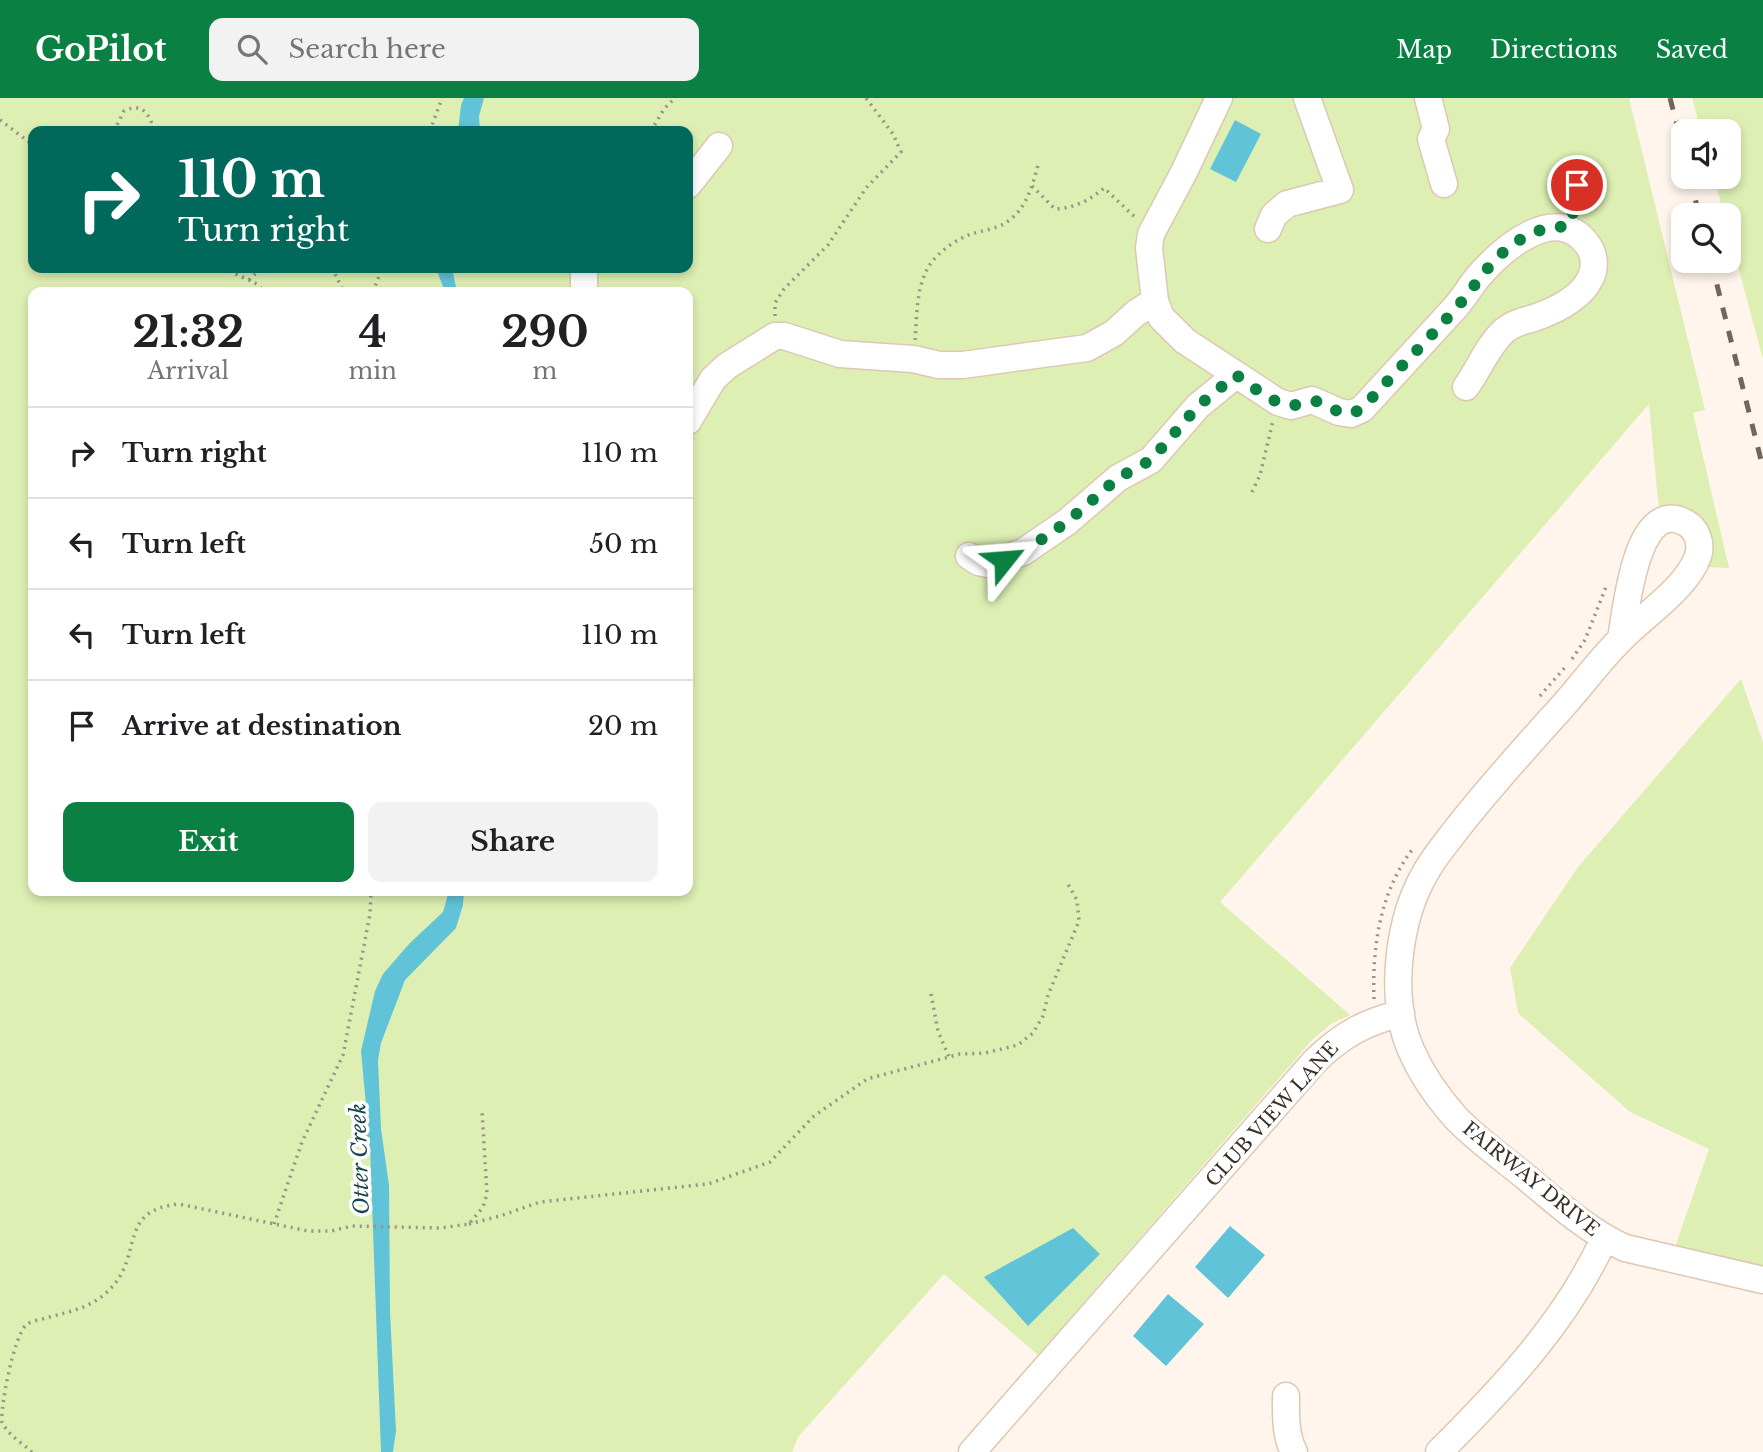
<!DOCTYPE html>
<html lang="en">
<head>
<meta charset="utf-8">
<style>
  :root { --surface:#fff; --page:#f2f2f2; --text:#202124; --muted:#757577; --line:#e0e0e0; --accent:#0b8043 }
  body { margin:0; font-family:"Libre Baskerville",serif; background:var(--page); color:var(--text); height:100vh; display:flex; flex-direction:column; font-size:26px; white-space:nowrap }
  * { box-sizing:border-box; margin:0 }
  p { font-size:23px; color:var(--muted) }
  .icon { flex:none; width:38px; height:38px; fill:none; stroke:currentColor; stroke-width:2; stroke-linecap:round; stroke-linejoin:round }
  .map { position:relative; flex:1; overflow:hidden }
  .sheet { position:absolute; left:28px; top:189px; width:665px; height:609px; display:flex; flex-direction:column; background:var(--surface); border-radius:14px; box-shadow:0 4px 10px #0003 }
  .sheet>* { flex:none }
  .top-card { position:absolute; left:28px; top:28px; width:665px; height:147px; border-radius:14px; box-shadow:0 4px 10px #0003; background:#00695c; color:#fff; overflow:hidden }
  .buttons { position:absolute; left:1671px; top:21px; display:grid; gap:14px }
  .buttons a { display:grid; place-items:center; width:70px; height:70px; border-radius:14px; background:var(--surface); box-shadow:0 4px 10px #0003; font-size:35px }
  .pin { position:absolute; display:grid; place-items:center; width:60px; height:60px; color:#fff; margin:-30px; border:4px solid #fff; border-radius:50%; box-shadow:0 2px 7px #0007 }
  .me { position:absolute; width:77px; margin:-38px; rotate:62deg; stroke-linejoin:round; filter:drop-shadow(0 0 5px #0008) }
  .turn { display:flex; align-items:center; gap:24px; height:147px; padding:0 35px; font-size:32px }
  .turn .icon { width:91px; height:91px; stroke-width:2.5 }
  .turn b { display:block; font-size:49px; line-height:60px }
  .eta { display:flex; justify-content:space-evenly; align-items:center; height:119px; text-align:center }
  .eta b { font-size:42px; font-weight:700; line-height:49px }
  .button { display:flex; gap:14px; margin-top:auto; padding:14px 35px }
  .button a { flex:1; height:80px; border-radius:14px; background:var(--accent); color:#fff; font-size:28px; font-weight:700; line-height:80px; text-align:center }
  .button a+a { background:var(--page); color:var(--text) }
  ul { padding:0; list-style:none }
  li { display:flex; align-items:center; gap:21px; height:91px; padding:0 35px; border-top:2px solid var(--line) }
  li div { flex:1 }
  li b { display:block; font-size:26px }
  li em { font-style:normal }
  header { display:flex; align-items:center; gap:42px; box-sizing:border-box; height:98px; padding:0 35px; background:var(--accent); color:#fff }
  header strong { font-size:33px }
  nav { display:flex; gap:38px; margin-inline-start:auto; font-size:24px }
  .search { width:490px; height:63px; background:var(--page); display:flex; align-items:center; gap:18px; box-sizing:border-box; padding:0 24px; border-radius:14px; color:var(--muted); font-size:26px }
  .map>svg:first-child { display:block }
  .green { fill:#ddefb3; fill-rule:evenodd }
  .water { fill:#61c3d7 }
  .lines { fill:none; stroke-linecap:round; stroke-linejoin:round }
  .minor-casing { stroke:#dfc7b2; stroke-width:29 }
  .path { stroke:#9a9188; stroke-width:3.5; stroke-dasharray:2 5; stroke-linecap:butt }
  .minor { stroke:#fff; stroke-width:26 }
  .rail { stroke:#6f665d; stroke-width:5; stroke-dasharray:12 12; stroke-linecap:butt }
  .route { stroke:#0b8043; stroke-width:12; stroke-dasharray:0 21.6 }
  .labels { text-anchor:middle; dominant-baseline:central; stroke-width:7; stroke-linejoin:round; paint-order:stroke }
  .street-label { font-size:19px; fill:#393028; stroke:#fff }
  .water-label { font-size:21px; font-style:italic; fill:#16434c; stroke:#fff }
</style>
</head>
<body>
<header>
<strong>GoPilot</strong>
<div class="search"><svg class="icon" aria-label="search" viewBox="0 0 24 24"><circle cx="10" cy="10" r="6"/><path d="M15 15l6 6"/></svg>Search here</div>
<nav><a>Map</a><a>Directions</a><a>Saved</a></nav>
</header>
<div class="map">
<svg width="1763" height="1354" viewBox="0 0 1763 1354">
  <rect width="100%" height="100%" fill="#fff5ec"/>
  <path class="green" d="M 0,0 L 1629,0 L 1705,312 L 1693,315 L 1729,470 L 1704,469 L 1708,462 L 1659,413 L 1649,306 L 1220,804 L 1350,917 L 1331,926 L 1313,941 L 1038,1257 L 944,1176 L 798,1339 L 792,1354 L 0,1354 ZM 33,33 L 688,33 L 688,170 L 33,170 ZM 33,194 L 688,194 L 688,793 L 33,793 Z
    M 1692,0 L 1763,0 L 1763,261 L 1729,135 L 1729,117 L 1724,117 L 1714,79 L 1729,79 L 1729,33 L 1701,33 Z
    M 1741,581 L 1763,644 L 1763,1170 L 1675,1149 L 1709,1051 L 1630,1014 L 1518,915 L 1510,870 L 1578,769 Z"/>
  <path class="water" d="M 464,0 L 484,0 L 479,18 L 480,33 L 458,33 L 461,7 Z
    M 1235,22 L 1261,36 L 1236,84 L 1210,71 Z
    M 436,170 L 452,170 L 457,194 L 445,194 Z
    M 449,793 L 464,793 L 463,807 L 456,830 L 405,882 L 381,945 L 378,962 L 381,1031 L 389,1087 L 390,1214 L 396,1333 L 393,1354 L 381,1354 L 370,1049 L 361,1029 L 360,1020 L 366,1007 L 361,953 L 375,893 L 383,876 L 409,846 L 443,814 Z
    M 1230,1128 L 1265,1157 L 1228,1200 L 1195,1169 Z
    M 1073,1130 L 1100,1156 L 1028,1228 L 984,1179 Z
    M 1168,1196 L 1204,1226 L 1166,1268 L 1133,1238 Z"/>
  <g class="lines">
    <defs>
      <path id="minor" d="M 1219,0 L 1184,74 L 1151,136 L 1149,150 L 1155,203 L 1161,219 L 1185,243 L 1278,304 L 1291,308 L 1312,302 L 1339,314 L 1351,316 L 1362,311 C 1392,278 1422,246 1452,213 C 1462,203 1469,190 1478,179 C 1502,151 1556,104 1587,146 C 1595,156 1596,170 1590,181 C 1580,201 1554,213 1534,220 C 1524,223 1513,225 1505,232 C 1488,247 1479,271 1466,289
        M 1428,0 L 1436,31 L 1431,41 L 1444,86
        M 688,87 L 719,48
        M 1268,131 L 1274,117 L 1287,106 L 1340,92 L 1307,0
        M 584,194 L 584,170
        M 688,323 L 713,281 L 727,268 L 775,238 L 784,238 L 840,256 L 913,261 L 939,267 L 963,267 L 1087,250 L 1114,235 L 1136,215 L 1155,203
        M 969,458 L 978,464 L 988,466 L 1023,454 L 1067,424 L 1118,380 L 1151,362 L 1198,308 L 1236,277
        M 1621,541 C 1626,513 1636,397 1686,425 C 1697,431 1702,446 1698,458 C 1688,489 1643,518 1620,542 C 1596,566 1576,595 1552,620 C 1519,657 1486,693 1456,732 C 1446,745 1435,758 1427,772 C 1398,820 1388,899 1411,952 C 1421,975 1439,1001 1456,1020 C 1477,1042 1504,1061 1527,1080 C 1558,1106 1588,1133 1625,1150 L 1763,1182
        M 1286,1298 C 1286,1317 1285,1337 1294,1354
        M 972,1354 L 1315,963 C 1343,936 1364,925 1401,915
        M 1439,1354 C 1503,1290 1566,1224 1604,1141"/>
    </defs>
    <use href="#minor" class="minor-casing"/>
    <path class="path" d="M 0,22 L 33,47
      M 114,33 L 124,13 C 144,4 148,16 155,33
      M 430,33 L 442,0
      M 651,33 L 664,11 L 675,0
      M 1584,61 L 1591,82 L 1577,87 L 1570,66 Z
      M 1032,88 L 1055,111 C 1075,110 1090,102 1104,90 L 1136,120
      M 1574,113 L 1585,86
      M 223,170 L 257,186 L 265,194
      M 321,170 L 334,173
      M 332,170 L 344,194
      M 249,182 L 257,174 L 267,170
      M 373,194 L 382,170
      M 775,218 L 775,205 L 784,191 L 828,147 L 866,90 L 901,54 L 893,36 L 866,0
      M 915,242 C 917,218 916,189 929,168 C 938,154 955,142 971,136 C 984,132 999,131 1011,121 C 1028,107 1033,85 1039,64
      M 1252,394 L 1260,377 L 1273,323
      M 1572,561 L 1585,542 L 1606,489
      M 1540,598 L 1567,567
      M 931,896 L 938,933 L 949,959
      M 1374,901 C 1372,850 1380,794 1412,752
      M 274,1126 L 302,1044 L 343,957 L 370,816 L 371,793
      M 469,1126 L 500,1118 L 540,1104 L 708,1086 L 770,1064 L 814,1018 L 867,981 L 960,956 L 985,955 L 1018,947 L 1033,935 L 1043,918 L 1048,897 L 1079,823 L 1077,802 L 1066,783
      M 32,1354 C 22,1345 8,1337 2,1324 C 0,1310 14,1238 26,1227 C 30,1223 40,1222 46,1220 C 71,1213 93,1210 112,1189 C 143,1155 118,1112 179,1106 L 308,1133 L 331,1133 L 352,1128 L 441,1130 L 469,1126 L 483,1109 L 487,1096 L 482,1012"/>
    <use href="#minor" class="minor"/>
    <path class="rail" d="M 1670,0 L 1684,54
      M 1690,79 L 1699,117
      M 1711,163 L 1763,370"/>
  </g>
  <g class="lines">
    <path class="route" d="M 1004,462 L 1023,454 L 1067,424 L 1118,380 L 1151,362 L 1198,308 L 1236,277 C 1251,287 1270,304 1288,307 C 1298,309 1307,302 1315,303 C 1335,308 1339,322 1362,311 C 1393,276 1427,243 1458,208 C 1476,187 1489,164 1512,147 C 1528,136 1547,127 1567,129 L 1585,86 L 1577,87"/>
  </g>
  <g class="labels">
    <g class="street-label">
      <text transform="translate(1272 1016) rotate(-48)">CLUB VIEW LANE</text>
      <text transform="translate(1531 1081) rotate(39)">FAIRWAY DRIVE</text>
    </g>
    <g class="water-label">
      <text transform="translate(360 1061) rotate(-92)">Otter Creek</text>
    </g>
  </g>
</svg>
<div class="buttons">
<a><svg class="icon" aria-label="sound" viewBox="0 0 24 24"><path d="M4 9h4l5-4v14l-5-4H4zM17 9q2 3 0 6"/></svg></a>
<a><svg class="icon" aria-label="search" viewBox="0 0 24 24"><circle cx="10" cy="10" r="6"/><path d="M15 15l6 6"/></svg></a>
</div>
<div class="pin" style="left:1577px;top:87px;background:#d93025"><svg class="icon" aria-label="arrive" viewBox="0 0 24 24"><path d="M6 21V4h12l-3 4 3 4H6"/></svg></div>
<svg class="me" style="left:1004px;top:462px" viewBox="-20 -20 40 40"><path d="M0-17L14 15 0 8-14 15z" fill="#0b8043" stroke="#fff" stroke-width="4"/></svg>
<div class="top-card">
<div class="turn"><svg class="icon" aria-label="right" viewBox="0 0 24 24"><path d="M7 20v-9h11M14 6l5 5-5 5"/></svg><div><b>110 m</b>Turn right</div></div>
</div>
<section class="sheet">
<div class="eta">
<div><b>21:32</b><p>Arrival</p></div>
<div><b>4</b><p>min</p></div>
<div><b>290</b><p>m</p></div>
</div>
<ul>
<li><svg class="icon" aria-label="right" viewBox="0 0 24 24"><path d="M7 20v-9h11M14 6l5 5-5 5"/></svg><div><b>Turn right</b></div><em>110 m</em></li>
<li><svg class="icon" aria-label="left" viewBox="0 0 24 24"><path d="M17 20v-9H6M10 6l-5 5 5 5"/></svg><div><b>Turn left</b></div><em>50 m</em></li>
<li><svg class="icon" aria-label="left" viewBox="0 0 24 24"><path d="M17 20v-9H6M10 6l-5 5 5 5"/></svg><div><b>Turn left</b></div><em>110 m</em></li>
<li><svg class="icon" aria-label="arrive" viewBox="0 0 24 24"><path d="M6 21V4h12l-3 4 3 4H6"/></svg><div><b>Arrive at destination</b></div><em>20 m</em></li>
</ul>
<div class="button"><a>Exit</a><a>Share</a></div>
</section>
</div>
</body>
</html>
